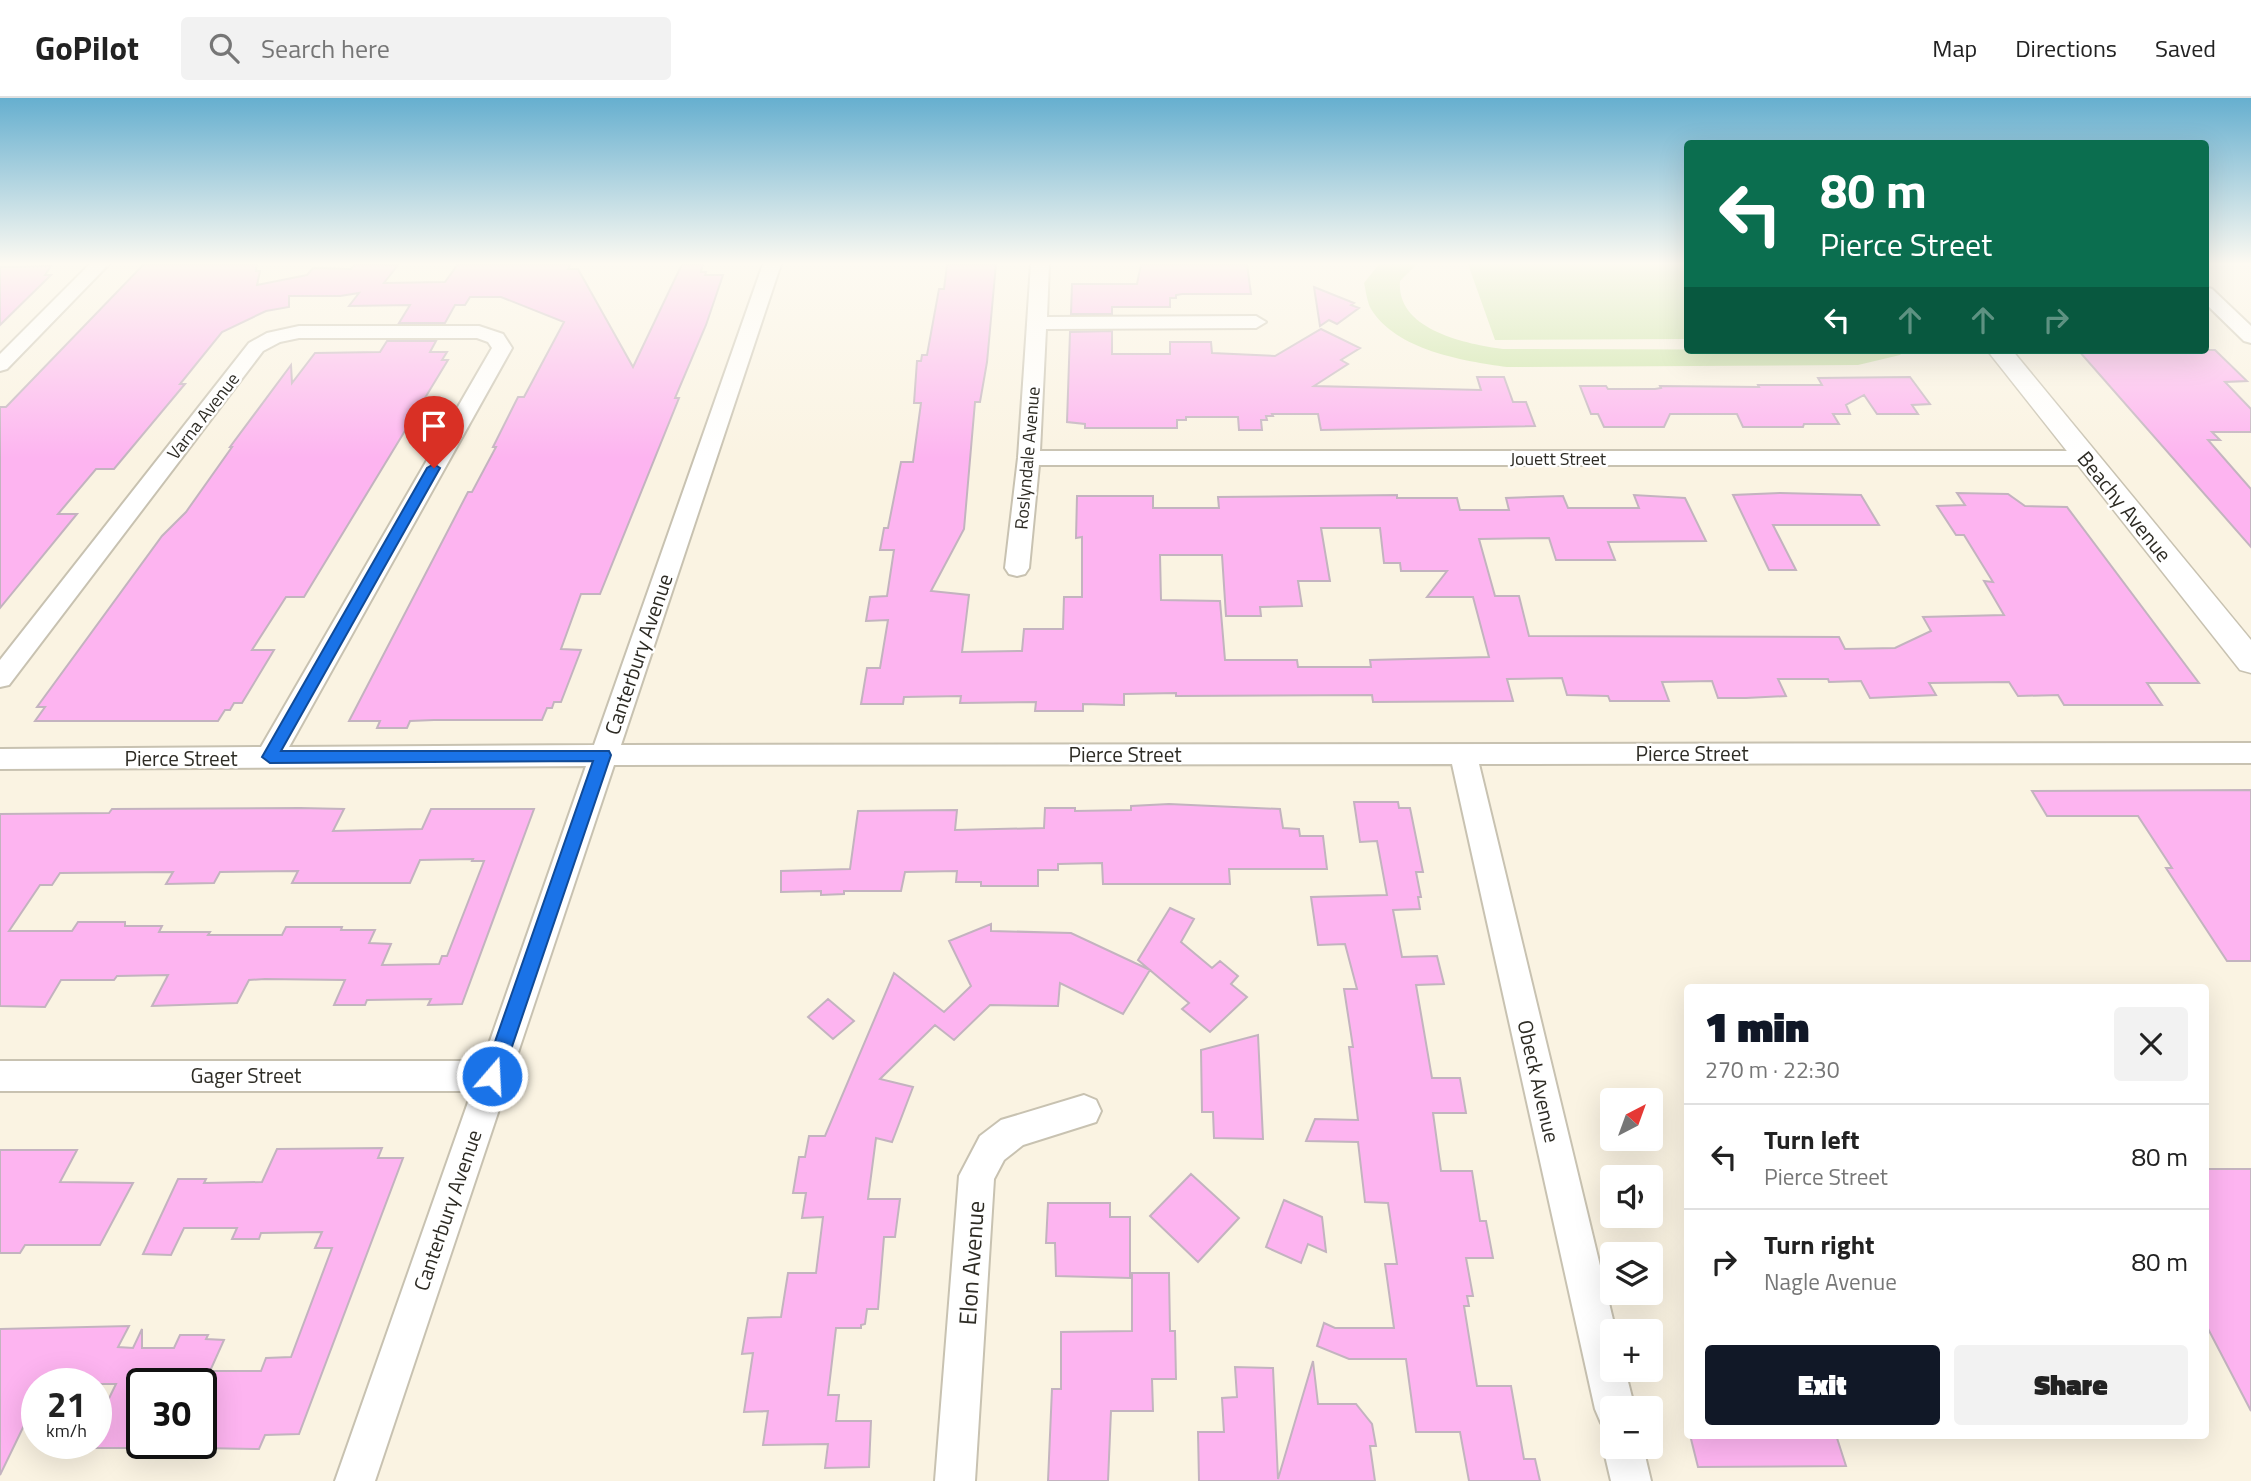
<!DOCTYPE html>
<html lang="en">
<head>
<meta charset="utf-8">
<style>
  :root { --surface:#fff; --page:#f2f2f2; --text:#222; --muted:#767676; --line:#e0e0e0; --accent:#111827 }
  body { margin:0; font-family:"Titillium Web",sans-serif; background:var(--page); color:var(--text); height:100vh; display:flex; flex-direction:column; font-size:26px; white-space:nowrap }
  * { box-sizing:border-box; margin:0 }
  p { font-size:23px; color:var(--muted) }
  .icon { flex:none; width:38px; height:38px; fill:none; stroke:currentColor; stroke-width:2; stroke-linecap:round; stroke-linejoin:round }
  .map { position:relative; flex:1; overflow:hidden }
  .panel { position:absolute; left:1684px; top:886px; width:525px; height:455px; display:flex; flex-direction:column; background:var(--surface); border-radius:7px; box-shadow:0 7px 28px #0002 }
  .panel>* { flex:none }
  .top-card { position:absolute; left:1684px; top:42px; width:525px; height:214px; border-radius:7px; box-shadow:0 7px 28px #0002; background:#0b6e4f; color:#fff; overflow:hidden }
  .needle { width:46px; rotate:41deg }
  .tools { position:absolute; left:1600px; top:990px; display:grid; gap:14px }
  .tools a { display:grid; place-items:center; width:63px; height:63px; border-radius:7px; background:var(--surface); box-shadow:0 7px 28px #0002; font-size:35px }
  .speed { position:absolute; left:21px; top:1270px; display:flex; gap:14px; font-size:35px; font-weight:700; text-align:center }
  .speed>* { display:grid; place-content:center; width:91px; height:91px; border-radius:50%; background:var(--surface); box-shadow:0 7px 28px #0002; line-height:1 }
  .speed small { font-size:18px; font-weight:400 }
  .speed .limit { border:4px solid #111; border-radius:10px; background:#fff; color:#111 }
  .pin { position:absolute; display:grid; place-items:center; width:60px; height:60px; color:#fff; margin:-72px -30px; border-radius:50% 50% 50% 0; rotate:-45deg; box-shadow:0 0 7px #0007 }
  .pin .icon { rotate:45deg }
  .me { position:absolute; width:77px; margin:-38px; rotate:19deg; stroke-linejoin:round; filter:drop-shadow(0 0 5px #0008) }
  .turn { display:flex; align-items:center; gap:24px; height:147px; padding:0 21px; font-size:32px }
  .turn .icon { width:91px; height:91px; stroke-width:2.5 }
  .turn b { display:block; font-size:49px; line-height:60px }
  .lanes { display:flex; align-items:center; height:66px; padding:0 21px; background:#0003; justify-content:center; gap:35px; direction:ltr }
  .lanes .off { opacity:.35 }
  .round { display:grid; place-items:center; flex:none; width:74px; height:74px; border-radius:7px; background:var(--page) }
  .summary { display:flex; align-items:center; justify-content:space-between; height:119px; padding:0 21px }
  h1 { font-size:42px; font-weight:800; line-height:52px; color:var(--accent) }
  .action { display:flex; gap:14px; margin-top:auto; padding:14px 21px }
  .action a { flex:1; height:80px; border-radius:7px; background:var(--accent); color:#fff; font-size:28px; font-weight:800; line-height:80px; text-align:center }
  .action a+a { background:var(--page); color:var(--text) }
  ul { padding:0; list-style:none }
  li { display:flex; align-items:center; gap:21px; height:105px; padding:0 21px; border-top:2px solid var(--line) }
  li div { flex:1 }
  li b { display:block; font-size:26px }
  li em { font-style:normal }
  header { display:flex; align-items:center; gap:42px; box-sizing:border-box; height:98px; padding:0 35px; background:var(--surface); border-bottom:2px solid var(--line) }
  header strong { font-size:33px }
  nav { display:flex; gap:38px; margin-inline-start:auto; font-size:24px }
  .search { width:490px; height:63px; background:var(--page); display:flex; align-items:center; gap:18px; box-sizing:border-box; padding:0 24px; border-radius:7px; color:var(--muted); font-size:26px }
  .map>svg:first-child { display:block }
  .green { fill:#cbe4a6 }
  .building { fill:#fdb4f0; stroke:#c3b3bf; stroke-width:2; fill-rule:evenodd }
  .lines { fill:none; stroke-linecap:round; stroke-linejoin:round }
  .minor-casing { stroke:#c8c2b1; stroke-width:4 }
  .tertiary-casing { stroke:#c8c2b1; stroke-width:3 }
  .minor { fill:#fff; fill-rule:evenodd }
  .tertiary { fill:#fff; fill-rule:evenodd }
  .route { fill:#1a73e8; stroke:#114b97; stroke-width:2 }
  .labels { text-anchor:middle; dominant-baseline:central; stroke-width:5; stroke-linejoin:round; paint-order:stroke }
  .far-street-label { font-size:18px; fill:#2e2c25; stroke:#fff }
  .street-label { font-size:21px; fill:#2e2c25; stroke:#fff }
  .near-street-label { font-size:24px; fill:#2e2c25; stroke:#fff }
</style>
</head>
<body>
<header>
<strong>GoPilot</strong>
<div class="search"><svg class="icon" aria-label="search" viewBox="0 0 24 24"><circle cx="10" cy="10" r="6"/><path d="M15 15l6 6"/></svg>Search here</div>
<nav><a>Map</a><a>Directions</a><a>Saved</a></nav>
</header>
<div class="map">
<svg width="2251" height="1383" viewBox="0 0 2251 1383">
  <rect width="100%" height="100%" fill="#faf3e2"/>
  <path class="green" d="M 1379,166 L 1417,166 L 1400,183 C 1396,232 1466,246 1503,251 L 1905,252 L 1900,257 L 1858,267 L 1507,269 C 1463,263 1396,252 1371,211 C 1367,204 1366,193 1364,185 Z
    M 1468,166 L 1687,166 L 1687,241 L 1495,242 Z"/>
  <path class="building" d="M 144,166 L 257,166 L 256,173 L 260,173 L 257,187 L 307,177 L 313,170 L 351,171 L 355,166 L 398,167 L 384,185 L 445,184 L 458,166 L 571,166 L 568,171 L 578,171 L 633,269 L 682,166 L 703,166 L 701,174 L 706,174 L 705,177 L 723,177 L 706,227 L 675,300 L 679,300 L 600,496 L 581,496 L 561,551 L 581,552 L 561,604 L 554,604 L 552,610 L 547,610 L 542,622 L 434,622 L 410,623 L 407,630 L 377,630 L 380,623 L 349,623 L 468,394 L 472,394 L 496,349 L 493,349 L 518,299 L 524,299 L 564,224 L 501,199 L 470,199 L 465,207 L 455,207 L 445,225 L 399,225 L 410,207 L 349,208 L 359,195 L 340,198 L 289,198 L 289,209 L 266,213 L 222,234 L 180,286 L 185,286 L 114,371 L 96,371 L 58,416 L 77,416 L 0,510 L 0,309 L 6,309 Z
    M 950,166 L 996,166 L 987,264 L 980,304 L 975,304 L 964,431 L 931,493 L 969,497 L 962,554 L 1022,553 L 1024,531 L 1063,531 L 1064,499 L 1082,499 L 1082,439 L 1076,440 L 1077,398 L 1153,398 L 1153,410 L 1219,410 L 1218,399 L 1397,397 L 1397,400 L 1457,400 L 1460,412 L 1509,412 L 1506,400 L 1563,398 L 1568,410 L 1639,410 L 1634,397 L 1685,400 L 1706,443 L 1608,444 L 1615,462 L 1556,462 L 1549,440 L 1479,441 L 1495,498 L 1519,498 L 1529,538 L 1839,539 L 1845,551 L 1895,550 L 1931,533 L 1923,519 L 2004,517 L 1984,483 L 1993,484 L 1964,437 L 1956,437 L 1937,408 L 1965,407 L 1957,395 L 2008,396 L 2025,408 L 2067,409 L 2199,585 L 2147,585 L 2162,607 L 2064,607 L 2058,597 L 2018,598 L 2009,584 L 1929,585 L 1936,597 L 1870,600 L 1861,583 L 1829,584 L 1828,581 L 1778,581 L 1786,598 L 1746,600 L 1718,600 L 1712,583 L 1662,584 L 1669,603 L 1610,603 L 1608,598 L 1567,597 L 1562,580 L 1507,581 L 1513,603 L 1373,604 L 1372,597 L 1176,598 L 1176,595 L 1124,596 L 1124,607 L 1083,606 L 1083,613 L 1035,613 L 1036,604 L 960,605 L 961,598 L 904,599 L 903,606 L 861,606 L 867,570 L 880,570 L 888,522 L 866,523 L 870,499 L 887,498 L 894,452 L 880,452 L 884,430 L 888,430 L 901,364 L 913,364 L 921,305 L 914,305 L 917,263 L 921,263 L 922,257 L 927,257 L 939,191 L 944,191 L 947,167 ZM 1321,430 L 1380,430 L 1384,465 L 1400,465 L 1401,473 L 1447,473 L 1427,499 L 1473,499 L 1489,559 L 1370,562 L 1371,569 L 1298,569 L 1297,562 L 1225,562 L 1220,503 L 1161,502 L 1160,457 L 1222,457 L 1226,518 L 1261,518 L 1260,509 L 1302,508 L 1298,483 L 1330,483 Z
    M 1141,166 L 1247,166 L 1251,196 L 1182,196 L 1176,197 L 1176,200 L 1170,200 L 1170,209 L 1112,209 L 1112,216 L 1071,216 L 1072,186 L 1137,186 Z
    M 51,168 L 45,177 L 51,177 L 0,227 L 0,169 Z
    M 1314,189 L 1354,205 L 1351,207 L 1359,210 L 1337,226 L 1329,222 L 1320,228 Z
    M 1321,231 L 1360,250 L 1341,262 L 1348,266 L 1314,288 L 1481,292 L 1477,279 L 1504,279 L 1513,304 L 1526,304 L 1535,328 L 1321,332 L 1318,316 L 1272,316 L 1273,318 L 1266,318 L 1267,322 L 1261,322 L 1262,332 L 1239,332 L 1238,319 L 1186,319 L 1186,322 L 1177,322 L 1177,330 L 1085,330 L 1085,326 L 1067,324 L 1070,234 L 1112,233 L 1112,256 L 1170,256 L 1170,244 L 1211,244 L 1212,255 L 1275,258 Z
    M 387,243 L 436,243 L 430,254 L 447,254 L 442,262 L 448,262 L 304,499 L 286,499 L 252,552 L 274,552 L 242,605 L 234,605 L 230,612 L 225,612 L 218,623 L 35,623 L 45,609 L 37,609 L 162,438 L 186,414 L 232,349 L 230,349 L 291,267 L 292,285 L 315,255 L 380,254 Z
    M 2078,252 L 2215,252 L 2247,283 L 2225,284 L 2251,311 L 2251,334 L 2212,334 L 2220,342 L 2208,342 L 2251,391 L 2251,449 Z
    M 1910,279 L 1930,306 L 1912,307 L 1918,316 L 1877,316 L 1864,297 L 1846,307 L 1850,316 L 1833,316 L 1839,326 L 1804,326 L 1803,329 L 1743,329 L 1737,316 L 1670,316 L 1664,329 L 1604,329 L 1598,316 L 1591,316 L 1580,288 L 1606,288 L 1608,291 L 1655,291 L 1661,290 L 1660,288 L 1759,289 L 1758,287 L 1822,287 L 1818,280 Z
    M 1780,395 L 1861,397 L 1879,427 L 1773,427 L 1796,472 L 1769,472 L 1733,397 Z
    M 2251,692 L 2251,863 L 2227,863 L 2166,770 L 2172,770 L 2138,718 L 2047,718 L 2032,693 Z
    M 1354,704 L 1398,704 L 1399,710 L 1410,710 L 1423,774 L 1416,774 L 1421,799 L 1418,799 L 1420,811 L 1393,812 L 1402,859 L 1437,858 L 1444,886 L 1416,887 L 1432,980 L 1460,980 L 1466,1015 L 1433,1015 L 1441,1073 L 1472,1073 L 1480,1123 L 1486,1123 L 1493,1160 L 1466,1160 L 1473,1198 L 1467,1198 L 1469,1208 L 1464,1208 L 1477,1288 L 1511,1288 L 1524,1361 L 1535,1361 L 1540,1383 L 1469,1383 L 1460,1334 L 1416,1334 L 1406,1261 L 1349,1261 L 1317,1248 L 1324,1225 L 1335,1230 L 1394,1230 L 1385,1166 L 1397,1166 L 1388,1105 L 1365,1104 L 1358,1044 L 1306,1043 L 1315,1021 L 1358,1022 L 1349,949 L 1353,949 L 1344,891 L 1357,891 L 1345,846 L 1318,847 L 1311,799 L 1387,797 L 1377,743 L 1360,744 Z
    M 1169,706 L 1280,711 L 1283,730 L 1299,731 L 1300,738 L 1323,738 L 1327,771 L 1229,771 L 1230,786 L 1103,786 L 1102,765 L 1058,766 L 1058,772 L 1038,772 L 1038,788 L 981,788 L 981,784 L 956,784 L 957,773 L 905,774 L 901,793 L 844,793 L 844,796 L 821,797 L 821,793 L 781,794 L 781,773 L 850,771 L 858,713 L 957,712 L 955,732 L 1044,730 L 1045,710 L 1075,710 L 1075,713 L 1131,712 L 1131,708 Z
    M 300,710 L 344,711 L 333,733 L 422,731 L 431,711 L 534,711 L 462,906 L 428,907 L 431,901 L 367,902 L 365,907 L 334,907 L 345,882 L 265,881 L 249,882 L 237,905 L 152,908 L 168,877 L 117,878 L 114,882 L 61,882 L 45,909 L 0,908 L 0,716 L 109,715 L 112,711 ZM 473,761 L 472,763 L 484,763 L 447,858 L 442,858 L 439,866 L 382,867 L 391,846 L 369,845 L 375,832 L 341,832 L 342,829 L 286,829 L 282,837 L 208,837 L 210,834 L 159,834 L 162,828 L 125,828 L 125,824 L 78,824 L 72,833 L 9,833 L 40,787 L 52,787 L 60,775 L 173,774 L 166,786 L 214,785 L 220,774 L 298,773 L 292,785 L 410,785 L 420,762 Z
    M 1170,810 L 1194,821 L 1181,844 L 1212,870 L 1220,863 L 1238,878 L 1231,886 L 1247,899 L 1210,934 L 1182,911 L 1189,905 L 1138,862 Z
    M 991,826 L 991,833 L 1071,835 L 1150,872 L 1123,916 L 1060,885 L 1058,908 L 990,907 L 954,942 L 935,927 L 880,981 L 913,989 L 892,1044 L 876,1040 L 868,1101 L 900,1101 L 895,1139 L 884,1139 L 878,1211 L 867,1211 L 865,1226 L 861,1227 L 861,1230 L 836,1230 L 828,1297 L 839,1297 L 836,1323 L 871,1323 L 869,1369 L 825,1370 L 828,1346 L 763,1347 L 768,1313 L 744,1314 L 753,1255 L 742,1256 L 748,1220 L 781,1219 L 788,1175 L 816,1175 L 823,1119 L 802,1120 L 806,1095 L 793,1095 L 799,1059 L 805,1059 L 809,1038 L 825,1038 L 894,875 L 944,914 L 971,888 L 949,843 Z
    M 828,901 L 854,923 L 833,941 L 808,919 Z
    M 1258,937 L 1263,1041 L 1214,1040 L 1213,1014 L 1202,1014 L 1201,952 Z
    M 382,1050 L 378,1060 L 403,1060 L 299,1336 L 265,1337 L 259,1351 L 201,1350 L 201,1286 L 142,1286 L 142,1350 L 96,1350 L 96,1327 L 116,1286 L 37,1286 L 37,1312 L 31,1313 L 0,1377 L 0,1231 L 129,1228 L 118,1249 L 133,1250 L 142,1231 L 142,1250 L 174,1250 L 180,1237 L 208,1237 L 206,1241 L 224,1242 L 210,1273 L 261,1273 L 266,1260 L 291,1259 L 332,1150 L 315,1150 L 322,1134 L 261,1135 L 259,1141 L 232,1141 L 237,1130 L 184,1130 L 171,1157 L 143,1156 L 178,1081 L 206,1081 L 204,1085 L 262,1084 L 277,1051 Z
    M 0,1052 L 77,1052 L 60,1084 L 133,1085 L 100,1147 L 25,1147 L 20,1155 L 0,1155 Z
    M 2205,1071 L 2251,1071 L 2251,1313 L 2205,1225 Z
    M 1191,1076 L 1239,1120 L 1198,1164 L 1150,1118 Z
    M 1284,1102 L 1322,1119 L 1326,1154 L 1308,1146 L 1301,1165 L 1266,1149 Z
    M 1048,1105 L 1110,1105 L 1110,1119 L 1130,1119 L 1130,1180 L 1056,1178 L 1055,1145 L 1046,1145 Z
    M 1132,1175 L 1169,1175 L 1170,1233 L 1175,1233 L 1176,1281 L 1152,1281 L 1153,1313 L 1111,1313 L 1108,1383 L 1048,1383 L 1052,1291 L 1061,1291 L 1061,1234 L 1132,1233 Z
    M 1313,1263 L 1318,1306 L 1356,1306 L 1372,1326 L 1376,1348 L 1370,1348 L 1375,1383 L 1199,1383 L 1198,1334 L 1224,1334 L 1222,1300 L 1237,1299 L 1235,1269 L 1273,1270 L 1278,1381 Z
    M 1690,1337 L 1836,1337 L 1846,1368 L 1698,1369 Z"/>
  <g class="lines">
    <defs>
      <path id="minor" d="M 90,166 L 109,166 L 7,271 L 0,273 L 0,256 Z
        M 763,166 L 781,166 L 621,647 L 2251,645 L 2251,665 L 1479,666 L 1616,1234 L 1612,1234 L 1612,1272 L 1625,1272 L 1635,1311 L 1612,1311 L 1612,1329 L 1601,1325 L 1595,1311 L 1452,666 L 614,667 L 375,1383 L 335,1383 L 472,993 L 0,993 L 0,963 L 483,963 L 586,668 L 0,671 L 0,651 L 261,649 L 492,250 L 488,244 L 477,240 L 299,240 L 280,244 L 263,253 L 9,587 L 0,589 L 0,562 L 249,245 L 267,235 L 299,228 L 479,228 L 503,236 L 512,250 L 289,649 L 594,647 Z
        M 1031,166 L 1049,166 L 1047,219 L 1256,218 L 1266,224 L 1256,230 L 1046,231 L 1040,353 L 2087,353 L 2095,355 L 2098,360 L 2095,365 L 2087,367 L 1039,367 L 1029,470 L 1025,476 L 1017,478 L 1009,476 L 1005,470 L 1018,360 Z
        M 2205,189 L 2212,191 L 2251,228 L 2251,245 L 2244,243 L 2205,205 Z
        M 1084,997 L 1096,1002 L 1101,1013 L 1096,1024 L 1023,1047 L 1004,1062 L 994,1081 L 975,1383 L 935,1383 L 959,1078 L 980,1038 L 1001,1022 Z
        M 1612,1334 L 1612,1349 L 1643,1349 L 1651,1383 L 1611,1383 L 1603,1349 Z"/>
      <path id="tertiary" d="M 1987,252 L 2012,252 L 2251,542 L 2251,575 L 2240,572 Z"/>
    </defs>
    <use href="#minor" class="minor-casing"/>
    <use href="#tertiary" class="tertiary-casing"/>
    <use href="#minor" class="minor"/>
    <use href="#tertiary" class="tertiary"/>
  </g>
  <linearGradient id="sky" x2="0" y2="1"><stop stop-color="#66afcf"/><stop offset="0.46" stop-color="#fdfaf2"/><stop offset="1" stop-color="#fdfaf2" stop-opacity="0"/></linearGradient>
  <rect width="2251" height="360" fill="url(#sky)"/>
  <path class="route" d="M 434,366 L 440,370 L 281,653 L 609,653 L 611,657 L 502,978 L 499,984 L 492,986 L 485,984 L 483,978 L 593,663 L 270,665 L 262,659 L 427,370 Z"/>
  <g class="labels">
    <g class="far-street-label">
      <text transform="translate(203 318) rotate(-52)">Varna Avenue</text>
      <text transform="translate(1027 360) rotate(-85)">Roslyndale Avenue</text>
      <text x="1558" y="360">Jouett Street</text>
    </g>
    <g class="street-label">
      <text transform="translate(2125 408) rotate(51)">Beachy Avenue</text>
      <text transform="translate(638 556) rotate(-71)">Canterbury Avenue</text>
      <text x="1692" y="655">Pierce Street</text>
      <text x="1125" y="656">Pierce Street</text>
      <text x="181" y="660">Pierce Street</text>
      <text x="246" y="977">Gager Street</text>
      <text transform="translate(1539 983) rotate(77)">Obeck Avenue</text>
      <text transform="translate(447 1112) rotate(-71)">Canterbury Avenue</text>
    </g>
    <g class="near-street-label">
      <text transform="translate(971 1165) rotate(-86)">Elon Avenue</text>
    </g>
  </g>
</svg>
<div class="tools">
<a><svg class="needle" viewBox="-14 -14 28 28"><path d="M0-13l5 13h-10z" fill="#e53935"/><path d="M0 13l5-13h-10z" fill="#767676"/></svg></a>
<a><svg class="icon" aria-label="sound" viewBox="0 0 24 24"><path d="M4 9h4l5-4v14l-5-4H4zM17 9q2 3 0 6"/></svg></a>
<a><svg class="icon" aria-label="layers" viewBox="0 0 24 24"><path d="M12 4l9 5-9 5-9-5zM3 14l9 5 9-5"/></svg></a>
<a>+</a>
<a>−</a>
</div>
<div class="speed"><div>21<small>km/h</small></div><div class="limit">30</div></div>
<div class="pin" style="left:434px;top:370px;background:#d93025"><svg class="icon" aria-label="arrive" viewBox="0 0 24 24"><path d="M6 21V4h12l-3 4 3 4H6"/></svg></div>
<svg class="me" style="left:492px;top:978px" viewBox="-20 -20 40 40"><circle r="17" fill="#1a73e8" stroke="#fff" stroke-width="3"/><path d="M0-11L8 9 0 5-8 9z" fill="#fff"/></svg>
<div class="top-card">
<div class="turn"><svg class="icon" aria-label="left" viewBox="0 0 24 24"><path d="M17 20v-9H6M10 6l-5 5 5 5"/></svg><div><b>80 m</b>Pierce Street</div></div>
<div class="lanes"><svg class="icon" aria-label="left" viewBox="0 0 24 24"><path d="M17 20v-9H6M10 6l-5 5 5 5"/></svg><svg class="icon off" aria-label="ahead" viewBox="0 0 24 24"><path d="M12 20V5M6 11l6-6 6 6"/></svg><svg class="icon off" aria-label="ahead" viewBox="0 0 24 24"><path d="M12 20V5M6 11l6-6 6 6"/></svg><svg class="icon off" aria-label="right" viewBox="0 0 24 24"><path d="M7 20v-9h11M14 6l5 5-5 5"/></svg></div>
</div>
<section class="panel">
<div class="summary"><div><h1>1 min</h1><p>270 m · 22:30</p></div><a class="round"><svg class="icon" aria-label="close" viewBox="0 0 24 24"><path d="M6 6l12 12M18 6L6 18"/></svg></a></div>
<ul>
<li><svg class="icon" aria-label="left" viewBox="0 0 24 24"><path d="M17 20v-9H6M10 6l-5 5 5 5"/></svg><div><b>Turn left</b><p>Pierce Street</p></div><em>80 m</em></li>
<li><svg class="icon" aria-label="right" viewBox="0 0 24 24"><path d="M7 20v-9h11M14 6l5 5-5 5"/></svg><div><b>Turn right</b><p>Nagle Avenue</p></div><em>80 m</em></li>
</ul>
<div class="action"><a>Exit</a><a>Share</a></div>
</section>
</div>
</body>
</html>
